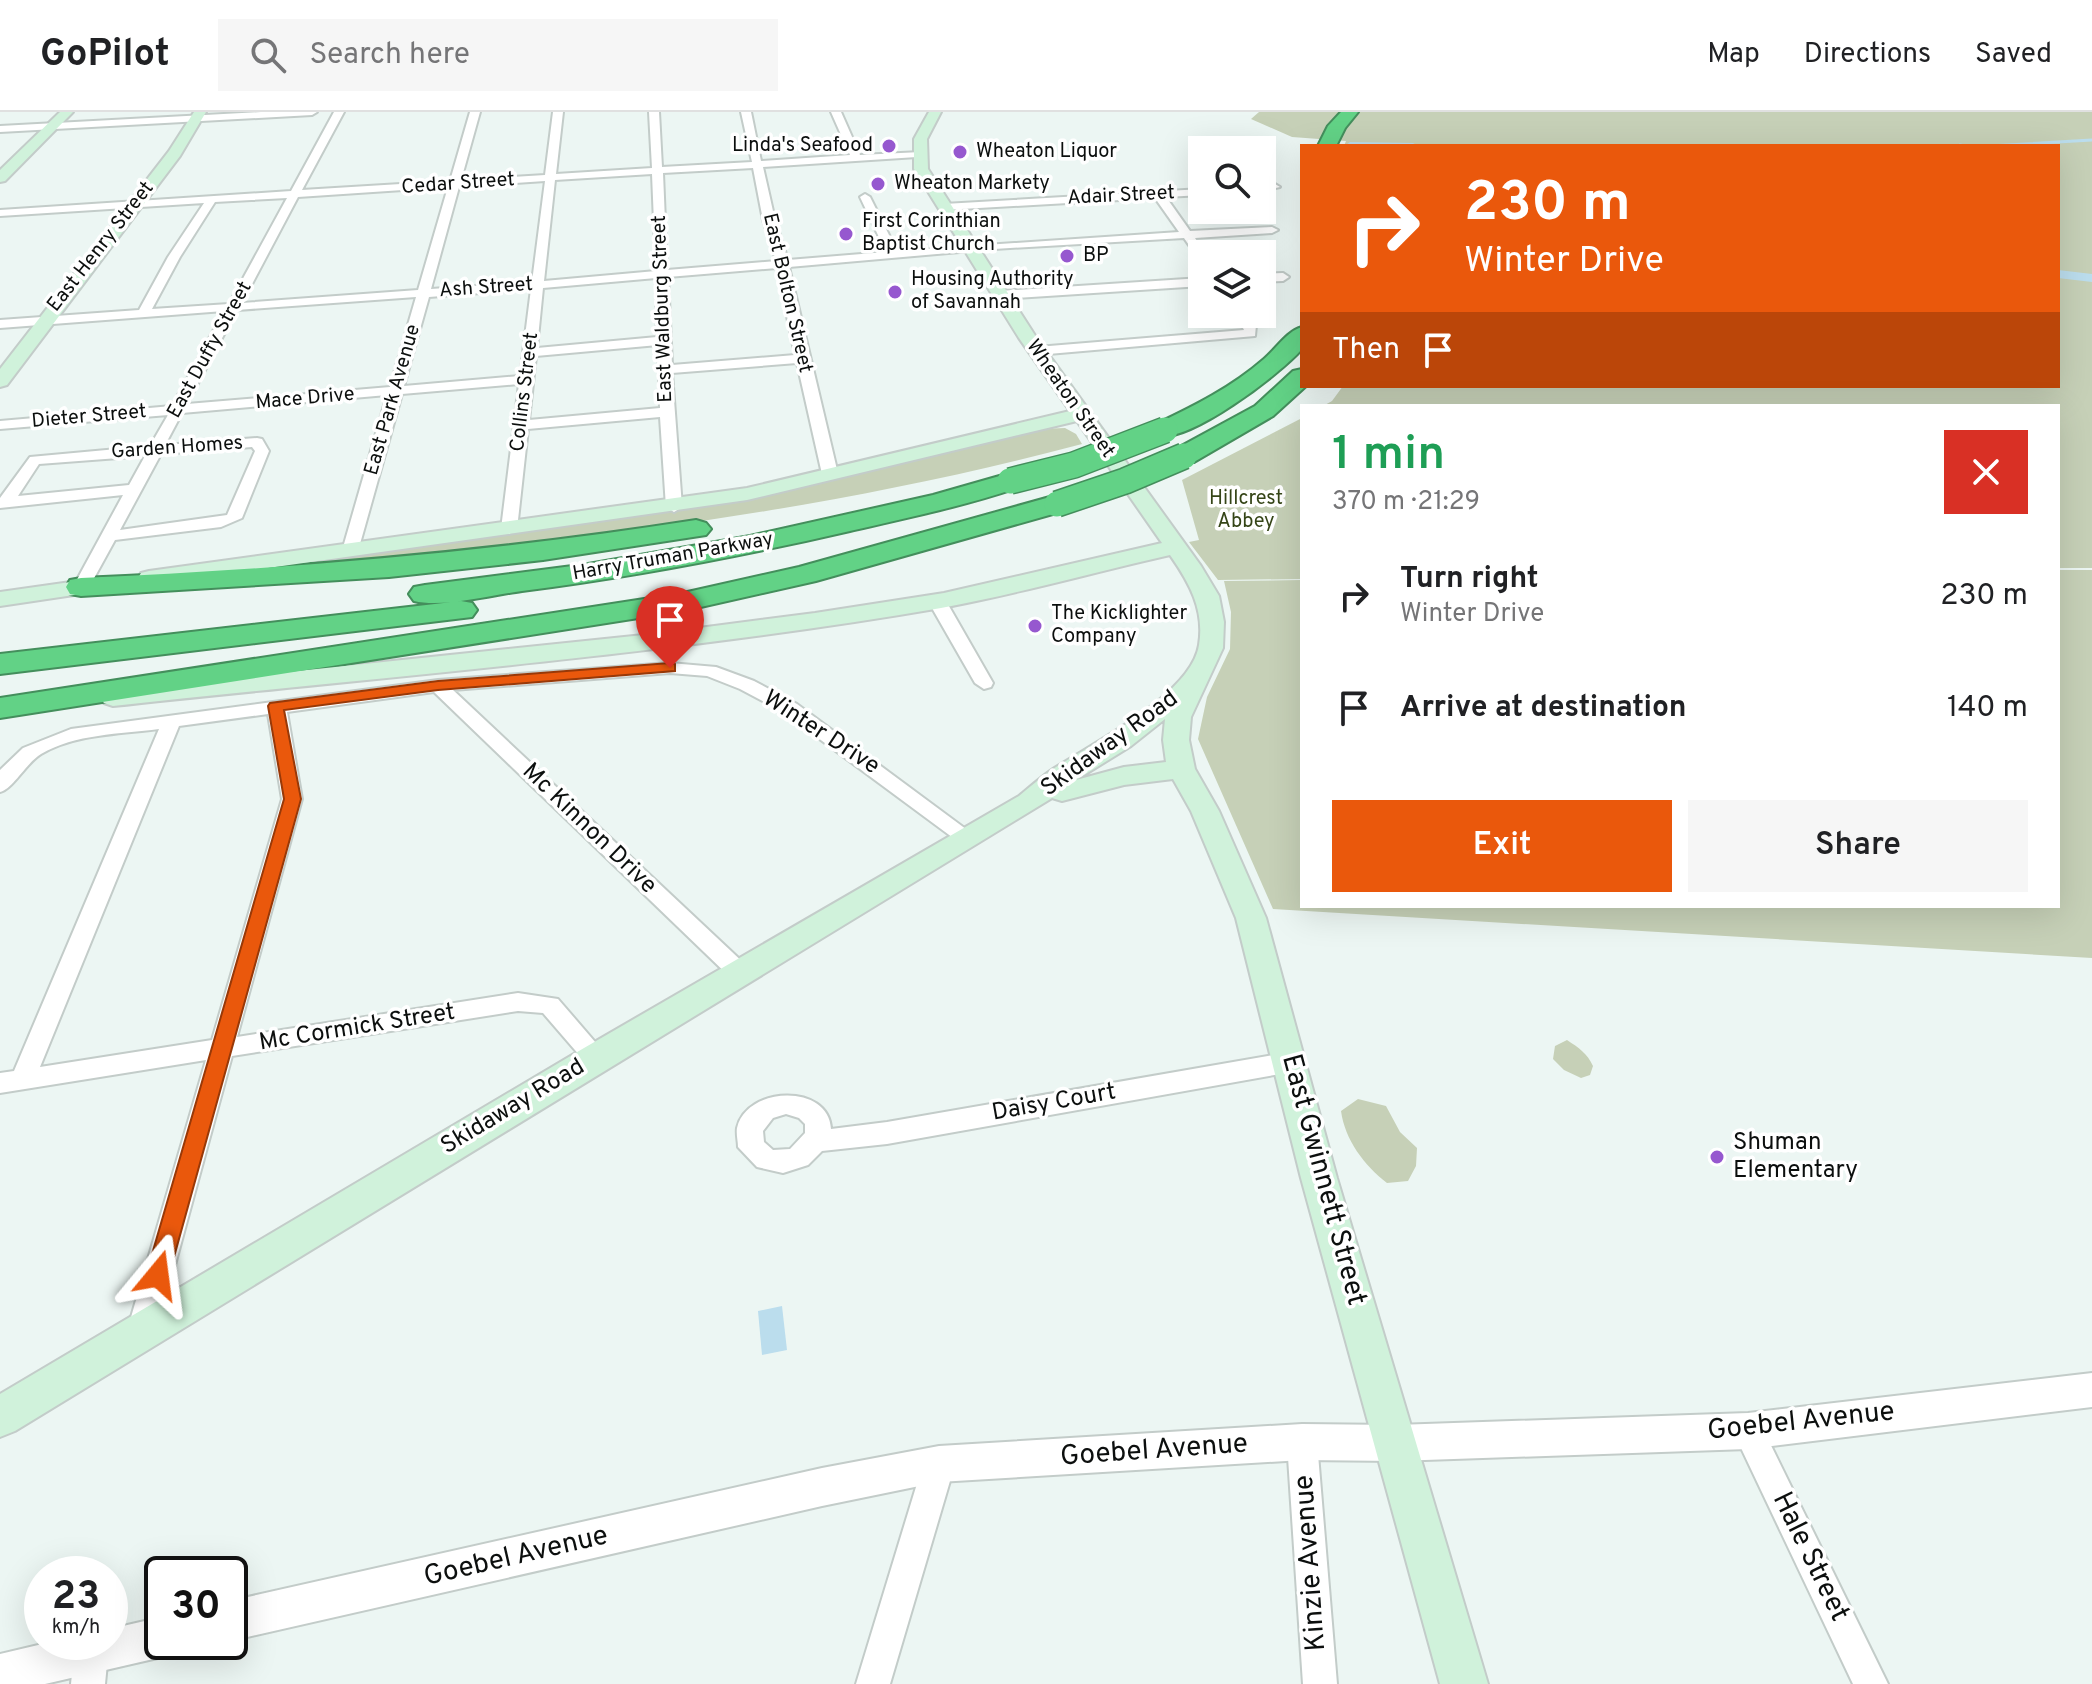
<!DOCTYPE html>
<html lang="en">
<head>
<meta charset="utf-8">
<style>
  :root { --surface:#fff; --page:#f6f6f6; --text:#202124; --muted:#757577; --line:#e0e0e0; --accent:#ea580c }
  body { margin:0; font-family:Overpass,sans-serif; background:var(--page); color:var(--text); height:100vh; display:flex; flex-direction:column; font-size:30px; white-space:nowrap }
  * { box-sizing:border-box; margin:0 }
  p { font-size:26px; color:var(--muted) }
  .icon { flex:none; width:44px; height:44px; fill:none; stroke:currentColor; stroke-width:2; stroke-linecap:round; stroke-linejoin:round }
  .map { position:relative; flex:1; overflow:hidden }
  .side { position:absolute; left:1300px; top:292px; width:760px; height:504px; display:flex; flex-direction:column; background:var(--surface); border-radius:0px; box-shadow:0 8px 32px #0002 }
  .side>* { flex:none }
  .banner { position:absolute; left:1300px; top:32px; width:760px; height:244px; border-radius:0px; box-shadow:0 8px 32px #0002; background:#ea580c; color:#fff; overflow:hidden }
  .fabs { position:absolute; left:1188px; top:24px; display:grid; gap:16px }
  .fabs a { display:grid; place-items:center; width:88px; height:88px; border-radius:0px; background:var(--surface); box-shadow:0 8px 32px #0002; font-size:40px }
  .speed { position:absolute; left:24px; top:1444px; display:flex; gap:16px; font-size:40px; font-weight:700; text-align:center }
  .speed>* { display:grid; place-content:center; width:104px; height:104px; border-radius:50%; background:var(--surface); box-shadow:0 8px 32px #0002; line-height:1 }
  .speed small { font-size:20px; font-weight:400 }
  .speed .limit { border:4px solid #111; border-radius:12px; background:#fff; color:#111 }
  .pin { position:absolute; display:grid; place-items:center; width:68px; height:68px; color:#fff; margin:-82px -34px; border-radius:50% 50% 50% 0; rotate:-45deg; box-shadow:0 0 8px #0007 }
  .pin .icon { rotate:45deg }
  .me { position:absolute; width:88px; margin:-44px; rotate:16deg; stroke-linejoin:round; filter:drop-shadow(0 0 6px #0008) }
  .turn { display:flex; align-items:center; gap:28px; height:168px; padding:0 32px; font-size:36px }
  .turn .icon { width:104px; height:104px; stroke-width:2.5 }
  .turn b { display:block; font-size:56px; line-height:68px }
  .then { display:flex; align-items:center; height:76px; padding:0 32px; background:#0003; gap:16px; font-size:30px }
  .round { display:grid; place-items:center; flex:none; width:84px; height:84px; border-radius:0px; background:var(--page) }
  .headline { display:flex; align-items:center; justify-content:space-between; height:136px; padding:0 32px }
  h1 { font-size:48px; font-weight:600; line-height:60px; color:#1e9e55 }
  .primary-button { display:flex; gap:16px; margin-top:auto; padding:16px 32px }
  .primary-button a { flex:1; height:92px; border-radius:0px; background:var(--accent); color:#fff; font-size:32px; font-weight:600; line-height:92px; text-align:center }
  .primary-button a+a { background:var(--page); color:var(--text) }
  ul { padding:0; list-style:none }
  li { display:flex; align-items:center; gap:24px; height:112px; padding:0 32px }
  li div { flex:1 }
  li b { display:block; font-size:30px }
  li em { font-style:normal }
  header { display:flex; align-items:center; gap:48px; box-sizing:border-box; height:112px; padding:0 40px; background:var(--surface); border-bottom:2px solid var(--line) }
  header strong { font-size:38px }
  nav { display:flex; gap:44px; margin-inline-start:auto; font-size:28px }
  .search { width:560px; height:72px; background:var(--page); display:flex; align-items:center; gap:20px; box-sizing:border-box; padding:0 28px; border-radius:0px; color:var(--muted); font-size:30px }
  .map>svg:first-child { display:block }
  .green { fill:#c6d0b7 }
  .water { fill:#bbdded }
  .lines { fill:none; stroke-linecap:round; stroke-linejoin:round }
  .stream { stroke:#bbdded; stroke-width:3 }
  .canal { fill:#bbdded; fill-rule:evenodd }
  .minor-casing { stroke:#c3ccc9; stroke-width:4 }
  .tertiary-casing { stroke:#c3ccc9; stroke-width:4 }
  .secondary-casing { stroke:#c3ccc9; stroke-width:4 }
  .motorway-casing { stroke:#448e5c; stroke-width:4 }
  .minor { fill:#fff; fill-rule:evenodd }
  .tertiary { fill:#fff; fill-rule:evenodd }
  .secondary { fill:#d0f2db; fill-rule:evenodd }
  .motorway { fill:#62d286; fill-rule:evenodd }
  .motorway-bridge-casing { stroke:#448e5c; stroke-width:28; stroke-linecap:butt }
  .motorway-bridge { stroke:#62d286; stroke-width:25 }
  .route { fill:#ea580c; stroke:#983908; stroke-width:2 }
  .poi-dot { fill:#9658cf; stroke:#fff; stroke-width:3 }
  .labels { text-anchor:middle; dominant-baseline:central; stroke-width:7; stroke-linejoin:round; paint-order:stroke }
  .far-poi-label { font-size:20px; fill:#0c0f0e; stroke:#fff; text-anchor:start }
  .far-street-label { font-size:20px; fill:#0c0f0e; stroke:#fff }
  .far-park-label { font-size:20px; fill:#354517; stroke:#fff }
  .street-label { font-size:24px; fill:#0c0f0e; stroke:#fff }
  .poi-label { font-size:24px; fill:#0c0f0e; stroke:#fff; text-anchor:start }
  .near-street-label { font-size:28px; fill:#0c0f0e; stroke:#fff }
</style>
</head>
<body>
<header>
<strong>GoPilot</strong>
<div class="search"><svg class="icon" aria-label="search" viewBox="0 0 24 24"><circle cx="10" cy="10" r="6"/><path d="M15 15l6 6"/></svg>Search here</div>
<nav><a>Map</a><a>Directions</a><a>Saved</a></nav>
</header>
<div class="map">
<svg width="2092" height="1572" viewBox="0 0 2092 1572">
  <rect width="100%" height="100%" fill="#ecf6f3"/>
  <path class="green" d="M 1259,0 L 2092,0 L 2092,456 L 2058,456 L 2058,294 L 1323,294 L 1332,289 L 1343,274 L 2058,274 L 2058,34 L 1344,34 L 1346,29 L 1292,25 L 1251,7 Z
    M 1302,306 L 1302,467 L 1218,468 L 1189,430 L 1199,428 L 1182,368 Z
    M 1065,316 L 1076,322 L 1082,332 C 820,402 547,434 277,455 L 660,401 L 753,385 L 1040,317 Z
    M 2058,458 L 2092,458 L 2092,846 L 1273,797 L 1198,627 L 1207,585 L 1230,537 L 1231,500 L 1224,469 L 1302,468 L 1302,794 L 2058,794 Z
    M 1567,928 C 1579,936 1587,941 1593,954 L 1590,963 L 1581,966 L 1564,958 L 1553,947 L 1555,934 Z
    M 1358,987 L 1386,994 L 1400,1020 L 1417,1036 L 1416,1054 L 1408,1069 L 1387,1071 C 1364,1053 1345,1028 1341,999 Z"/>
  <path class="water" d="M 782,1194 L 787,1238 L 762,1243 L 758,1199 Z"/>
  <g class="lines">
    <path class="stream" d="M 1960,33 L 1965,34
      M 1990,34 L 2092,28"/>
    <path class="canal" d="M 1350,30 L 1413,31 L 1418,34 L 1345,34 Z
      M 2058,158 L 2092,162 L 2092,170 L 2058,166 Z"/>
    <defs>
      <path id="minor" d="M 261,0 L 317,0 L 312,3 L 0,20 L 0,14 Z
        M 334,0 L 344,0 L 302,78 L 450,69 L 470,0 L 480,0 L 461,68 L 545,63 L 553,0 L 563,0 L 556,62 L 652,56 L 649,0 L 659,0 L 662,55 L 752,50 L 741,0 L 751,0 L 761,49 L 850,43 L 831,0 L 841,0 L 860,43 L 921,40 L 917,45 L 763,55 L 775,108 L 788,148 L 886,140 L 860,85 L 865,82 L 870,85 L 897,139 L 1179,120 L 1155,86 L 944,98 L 939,95 L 944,92 L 1202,77 L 1202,83 L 1166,85 L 1190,119 L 1272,115 L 1278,118 L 1272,121 L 1195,126 L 1206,142 L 1202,142 L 1202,147 L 1198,146 L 1184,126 L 994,137 L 789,155 L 838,362 L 830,367 L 822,362 L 797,251 L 672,261 L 682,395 L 674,400 L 666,395 L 660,305 L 528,317 L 517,417 L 509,422 L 503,420 L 501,417 L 519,272 L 402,282 L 358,439 L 350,444 L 342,439 L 387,283 L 182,301 L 165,333 L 257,326 L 262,327 L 269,339 L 242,406 L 221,415 L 115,428 L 87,479 L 75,479 L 73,475 L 123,383 L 0,396 L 0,386 L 30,345 L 150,334 L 168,303 L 0,317 L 0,309 L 172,294 L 224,199 L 0,216 L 0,208 L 139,198 L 168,145 L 204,91 L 0,104 L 0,98 L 291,79 ZM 753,56 L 763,108 L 776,149 L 667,158 L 663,61 ZM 652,62 L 656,159 L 544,169 L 555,68 ZM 545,69 L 532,170 L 431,177 L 459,75 ZM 448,75 L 418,178 L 242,191 L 298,85 ZM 287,86 L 229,192 L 152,197 L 180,145 L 215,90 ZM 777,156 L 795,243 L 672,253 L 668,165 ZM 656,166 L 657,225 L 537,236 L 543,176 ZM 531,177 L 520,264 L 404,274 L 429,185 ZM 416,185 L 390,275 L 187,292 L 237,198 ZM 658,233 L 660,296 L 529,308 L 536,244 ZM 252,335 L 255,339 L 227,403 L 120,418 L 161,342 ZM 145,344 L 129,373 L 18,384 L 39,352 Z
        M 1262,73 L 1275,72 L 1280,75 L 1262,79 Z
        M 1262,162 L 1283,161 L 1289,165 L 1283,169 L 1262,170 Z
        M 1202,166 L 1202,174 L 999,187 L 993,183 L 999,179 Z
        M 1236,202 L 1248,202 L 1256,213 L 1255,224 L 1037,243 L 1030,239 L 1037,235 L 1244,218 Z
        M 937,484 L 946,489 L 993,571 L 991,575 L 984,577 L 975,571 L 928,489 Z
        M 670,551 L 716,555 L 754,569 L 797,592 L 978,726 L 974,731 L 960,731 L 783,600 L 740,577 L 707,564 L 670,561 L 453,578 L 748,855 L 752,861 L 748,867 L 740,870 L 732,867 L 434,580 L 287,600 L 302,687 L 237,925 L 518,881 L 558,887 L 608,945 L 605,952 L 596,955 L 587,952 L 543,901 L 518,899 L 232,944 L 157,1219 L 152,1228 L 142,1232 L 132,1228 L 127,1219 L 206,948 L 0,981 L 0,961 L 14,959 L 159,617 C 120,622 75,622 41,642 C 26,651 13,677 0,680 L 0,658 L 23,636 L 71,617 L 438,568 ZM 268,602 L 282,687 L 212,928 L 40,955 L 179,614 Z
        M 1291,940 L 1300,943 L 1303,950 L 1300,957 L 1291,960 L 887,1032 L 822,1039 L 808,1053 L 783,1061 L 757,1055 L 738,1035 C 738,1029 736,1022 737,1016 C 746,974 829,971 831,1017 L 887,1010 ZM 786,1002 L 799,1006 L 805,1012 L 805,1021 L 790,1037 L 773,1038 L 764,1030 L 763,1019 L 773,1006 Z
        M 1748,1304 L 1759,1309 L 1888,1572 L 1853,1572 L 1733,1319 L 1737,1309 Z
        M 1302,1315 L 1313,1319 L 1317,1330 L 1337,1572 L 1303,1572 L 1287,1330 L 1291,1319 Z
        M 939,1337 L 950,1341 L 955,1352 L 890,1572 L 856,1572 L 923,1352 L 928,1341 Z
        M 78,1530 L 104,1530 L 108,1541 L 105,1572 L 71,1572 L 74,1541 Z"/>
      <path id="tertiary" d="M 2092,1261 L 2092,1295 L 1748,1337 L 1396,1349 L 1302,1348 L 939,1370 L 822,1394 L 230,1529 L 230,1489 L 822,1356 L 939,1334 L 1302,1312 L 1396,1313 L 1748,1301 Z
        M 162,1505 L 162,1530 L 180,1530 L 176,1539 L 162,1545 L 45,1572 L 0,1572 L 0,1542 L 51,1530 L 110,1530 L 110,1517 Z"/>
      <path id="secondary" d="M 60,0 L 73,0 L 5,69 L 0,70 L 0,58 Z
        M 194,0 L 206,0 L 180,44 L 7,273 L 0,275 L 0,257 L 169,39 Z
        M 929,0 L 941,0 L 927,27 L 928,57 L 1036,225 L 1201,454 L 1219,484 L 1224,510 L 1223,536 L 1191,605 L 1189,628 L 1195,657 L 1219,699 L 1266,806 L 1337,1066 L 1488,1572 L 1440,1572 L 1301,1066 L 1236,806 L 1191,699 L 1173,667 L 1124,673 L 1062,689 L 1052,686 L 15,1319 L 0,1325 L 0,1282 L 584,936 L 1019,684 C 1030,675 1041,665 1053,657 C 1093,631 1191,583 1199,533 C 1205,498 1189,470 1170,443 C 1094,460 1018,482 941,496 C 667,543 389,564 113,594 L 104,591 L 100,586 L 104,581 L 113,578 L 653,522 L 815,501 L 944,481 L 1162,431 L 1077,309 L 747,388 L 149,473 L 141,471 L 138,466 L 141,461 L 149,459 L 747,376 L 1070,299 L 1019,226 L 914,57 L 914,27 ZM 1165,607 L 1163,628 L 1166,650 L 1124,655 L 1076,668 L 1131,634 Z
        M 106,465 L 114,467 L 118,472 L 114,477 L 0,494 L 0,480 Z"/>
      <path id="motorway" d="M 1341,0 L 1358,0 L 1345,16 L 1336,34 L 1318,34 L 1328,14 Z
        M 1302,215 L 1302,237 C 1280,262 1189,332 1156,324 L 1152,318 L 1156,312 C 1194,294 1232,275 1264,247 C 1276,237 1287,219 1302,215 Z
        M 1302,257 L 1302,274 L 1306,274 L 1273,304 L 1194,350 L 1174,350 L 1171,344 L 1174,338 L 1255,294 L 1293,259 Z
        M 1010,361 L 1020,363 L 1024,369 L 1020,375 C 964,394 907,406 850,419 C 742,444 632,465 522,479 C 491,483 443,496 414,489 L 409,482 L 414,475 L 425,473 L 588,452 L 750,424 L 933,383 Z
        M 1057,383 L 1067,386 L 1071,392 L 1067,398 L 816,469 L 683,499 L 0,606 L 0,586 L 683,481 L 799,455 Z
        M 696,408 L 706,411 L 711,417 L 706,423 L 543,448 L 389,465 L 81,484 L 70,482 L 66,475 L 70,468 L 81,466 C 287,457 492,440 696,408 Z
        M 461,489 L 472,491 L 477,498 L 472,505 L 0,562 L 0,542 Z"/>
    </defs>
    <use href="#minor" class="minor-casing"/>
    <use href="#tertiary" class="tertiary-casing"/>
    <use href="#secondary" class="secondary-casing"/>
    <use href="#motorway" class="motorway-casing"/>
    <use href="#minor" class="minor"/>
    <use href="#tertiary" class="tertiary"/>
    <use href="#secondary" class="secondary"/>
    <use href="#motorway" class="motorway"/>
    <defs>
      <path id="motorway-bridge" d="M 1010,369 L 1074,353 L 1165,318
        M 1057,392 L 1125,369 L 1184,344"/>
    </defs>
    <use href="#motorway-bridge" class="motorway-bridge-casing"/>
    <use href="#motorway-bridge" class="motorway-bridge"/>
  </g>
  <path class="route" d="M 670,551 L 675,552 L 675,559 L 438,578 L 284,598 L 301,687 L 169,1163 L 166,1170 L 158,1173 L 149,1170 L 146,1163 L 284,687 L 268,594 L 270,591 L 438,569 Z"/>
  <g class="poi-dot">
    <circle cx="889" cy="34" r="8"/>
    <circle cx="960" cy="40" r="8"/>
    <circle cx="878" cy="72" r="8"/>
    <circle cx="846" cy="122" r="8"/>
    <circle cx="1067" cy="144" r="8"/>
    <circle cx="895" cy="180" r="8"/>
    <circle cx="1035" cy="514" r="8"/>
    <circle cx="1717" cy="1045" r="8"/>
  </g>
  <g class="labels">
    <g class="far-poi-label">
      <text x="873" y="34" text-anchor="end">Linda's Seafood</text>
      <text x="976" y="40">Wheaton Liquor</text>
      <text x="894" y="72">Wheaton Markety</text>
      <text x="862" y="110">First Corinthian<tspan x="862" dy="23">Baptist Church</tspan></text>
      <text x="1083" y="144">BP</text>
      <text x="911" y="168">Housing Authority<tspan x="911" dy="23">of Savannah</tspan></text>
      <text x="1051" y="502">The Kicklighter<tspan x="1051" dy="23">Company</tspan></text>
    </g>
    <g class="far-street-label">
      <text transform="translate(458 72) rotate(-4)">Cedar Street</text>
      <text transform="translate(1121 84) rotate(-3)">Adair Street</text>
      <text transform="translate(101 135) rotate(-52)">East Henry Street</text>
      <text transform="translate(486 176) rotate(-4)">Ash Street</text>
      <text transform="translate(787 181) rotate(77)">East Bolton Street</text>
      <text transform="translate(663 197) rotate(-92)">East Waldburg Street</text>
      <text transform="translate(210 238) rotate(-61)">East Duffy Street</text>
      <text transform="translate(525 280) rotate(-83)">Collins Street</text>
      <text transform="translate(305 287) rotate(-5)">Mace Drive</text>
      <text transform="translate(1070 287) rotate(55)">Wheaton Street</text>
      <text transform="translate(393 288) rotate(-74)">East Park Avenue</text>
      <text transform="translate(89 305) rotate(-5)">Dieter Street</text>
      <text transform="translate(177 336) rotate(-4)">Garden Homes</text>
      <text transform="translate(673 445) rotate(-10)">Harry Truman Parkway</text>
    </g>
    <g class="far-park-label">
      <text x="1246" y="387">Hillcrest<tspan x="1246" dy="23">Abbey</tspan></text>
    </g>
    <g class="street-label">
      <text transform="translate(821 621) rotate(33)">Winter Drive</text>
      <text transform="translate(1110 632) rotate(-36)">Skidaway Road</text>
      <text transform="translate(589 717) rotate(44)">Mc Kinnon Drive</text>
      <text transform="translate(357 916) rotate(-9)">Mc Cormick Street</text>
      <text transform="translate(1054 991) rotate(-10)">Daisy Court</text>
      <text transform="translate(513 995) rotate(-31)">Skidaway Road</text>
    </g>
    <g class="poi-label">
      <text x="1733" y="1031">Shuman<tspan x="1733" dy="28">Elementary</tspan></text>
    </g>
    <g class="near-street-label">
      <text transform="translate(1323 1068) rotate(75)">East Gwinnett Street</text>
      <text transform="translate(1801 1310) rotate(-6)">Goebel Avenue</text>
      <text transform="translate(1154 1339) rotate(-4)">Goebel Avenue</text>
      <text transform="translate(516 1445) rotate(-13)">Goebel Avenue</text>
      <text transform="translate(1810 1445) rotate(64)">Hale Street</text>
      <text transform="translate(1311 1451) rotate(-94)">Kinzie Avenue</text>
    </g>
  </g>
</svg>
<div class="fabs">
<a><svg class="icon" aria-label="search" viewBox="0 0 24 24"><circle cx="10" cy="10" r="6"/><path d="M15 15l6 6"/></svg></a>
<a><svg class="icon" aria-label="layers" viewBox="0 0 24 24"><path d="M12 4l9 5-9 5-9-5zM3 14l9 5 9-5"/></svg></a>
</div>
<div class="speed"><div>23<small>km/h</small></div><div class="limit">30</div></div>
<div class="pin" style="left:670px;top:556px;background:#d93025"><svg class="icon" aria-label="arrive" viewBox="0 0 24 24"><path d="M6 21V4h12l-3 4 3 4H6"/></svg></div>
<svg class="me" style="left:158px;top:1163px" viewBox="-20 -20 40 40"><path d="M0-17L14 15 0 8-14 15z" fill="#ea580c" stroke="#fff" stroke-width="4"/></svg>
<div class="banner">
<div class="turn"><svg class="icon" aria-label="right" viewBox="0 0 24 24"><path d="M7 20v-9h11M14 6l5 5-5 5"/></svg><div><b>230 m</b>Winter Drive</div></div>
<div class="then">Then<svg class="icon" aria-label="arrive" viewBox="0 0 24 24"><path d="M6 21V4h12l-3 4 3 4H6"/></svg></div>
</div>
<section class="side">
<div class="headline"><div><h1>1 min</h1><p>370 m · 21:29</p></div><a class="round" style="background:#d93025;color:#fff"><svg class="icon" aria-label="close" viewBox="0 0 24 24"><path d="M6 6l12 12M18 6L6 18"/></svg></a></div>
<ul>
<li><svg class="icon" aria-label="right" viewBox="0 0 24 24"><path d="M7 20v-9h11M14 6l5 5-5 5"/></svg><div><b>Turn right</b><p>Winter Drive</p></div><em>230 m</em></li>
<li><svg class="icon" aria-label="arrive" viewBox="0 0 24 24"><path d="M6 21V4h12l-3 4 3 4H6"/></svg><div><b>Arrive at destination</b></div><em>140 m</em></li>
</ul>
<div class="primary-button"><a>Exit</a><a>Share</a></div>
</section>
</div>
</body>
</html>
